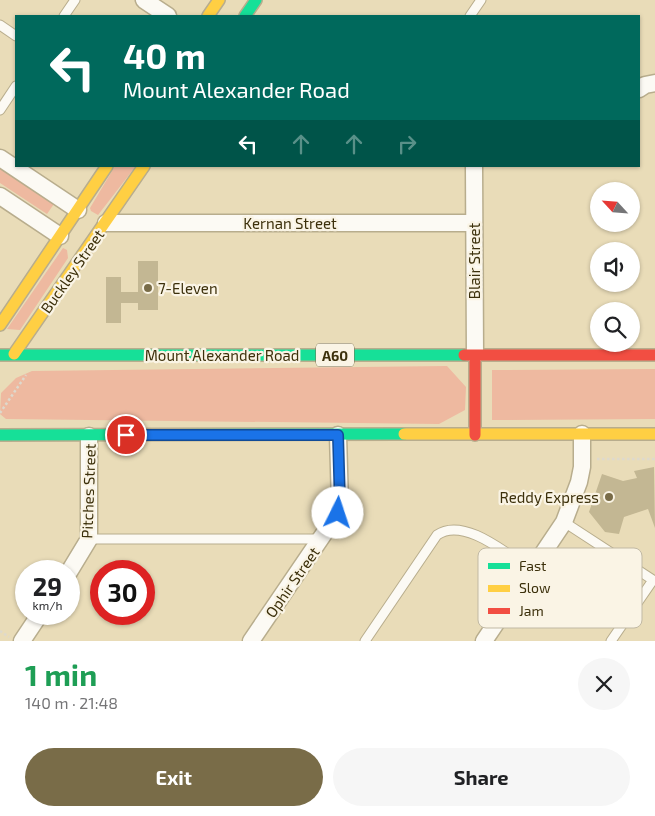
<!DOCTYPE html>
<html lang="en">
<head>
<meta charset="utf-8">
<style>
  :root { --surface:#fff; --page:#f6f6f6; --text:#202124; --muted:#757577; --accent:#796c48 }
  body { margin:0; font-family:"Exo 2",sans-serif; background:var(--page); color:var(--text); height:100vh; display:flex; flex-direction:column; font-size:19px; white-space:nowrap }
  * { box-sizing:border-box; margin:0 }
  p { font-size:16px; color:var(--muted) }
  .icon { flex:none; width:28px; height:28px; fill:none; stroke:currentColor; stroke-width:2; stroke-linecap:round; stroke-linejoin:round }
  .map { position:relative; height:641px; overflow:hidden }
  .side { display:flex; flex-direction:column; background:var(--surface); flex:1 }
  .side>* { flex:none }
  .hud { position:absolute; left:15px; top:15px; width:625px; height:152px; border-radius:0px; box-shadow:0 1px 4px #0004; background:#00695c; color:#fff; overflow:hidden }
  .needle { width:32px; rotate:296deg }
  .controls { position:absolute; left:590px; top:182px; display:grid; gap:10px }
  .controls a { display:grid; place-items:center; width:50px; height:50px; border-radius:50%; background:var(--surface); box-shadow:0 1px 4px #0004; font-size:25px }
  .speed { position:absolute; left:15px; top:560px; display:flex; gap:10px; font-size:25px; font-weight:700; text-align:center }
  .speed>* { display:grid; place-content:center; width:65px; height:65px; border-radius:50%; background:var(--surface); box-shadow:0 1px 4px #0004; line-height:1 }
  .speed small { font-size:12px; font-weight:400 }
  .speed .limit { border:8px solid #d22; background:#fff; color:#111 }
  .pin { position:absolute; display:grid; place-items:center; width:42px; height:42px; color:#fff; margin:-21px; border:2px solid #fff; border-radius:50%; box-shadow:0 1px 5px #0007 }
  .me { position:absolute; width:55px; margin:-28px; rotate:4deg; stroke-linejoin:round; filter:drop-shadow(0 0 4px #0008) }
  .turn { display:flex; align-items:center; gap:18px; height:105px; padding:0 25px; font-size:22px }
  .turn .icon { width:65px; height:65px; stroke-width:2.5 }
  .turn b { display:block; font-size:35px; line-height:42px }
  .lanes { display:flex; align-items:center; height:48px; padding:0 25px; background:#0003; justify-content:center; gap:25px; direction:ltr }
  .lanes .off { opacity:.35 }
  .round { display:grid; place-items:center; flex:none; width:52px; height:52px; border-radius:26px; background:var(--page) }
  .headline { display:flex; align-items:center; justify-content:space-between; height:85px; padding:0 25px }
  h1 { font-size:30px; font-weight:700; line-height:38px; color:#1e9e55 }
  .button { display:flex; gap:10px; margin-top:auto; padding:10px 25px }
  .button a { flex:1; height:58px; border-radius:30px; background:var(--accent); color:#fff; font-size:20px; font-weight:700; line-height:58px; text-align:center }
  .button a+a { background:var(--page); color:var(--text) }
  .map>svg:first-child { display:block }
  .grass { fill:#eeb9a0 }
  .building { fill:#c3b793 }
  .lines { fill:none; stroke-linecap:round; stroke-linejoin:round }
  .lane-casing { stroke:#b8ad8d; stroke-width:11 }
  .street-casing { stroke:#b8ad8d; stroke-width:19 }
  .fast-casing { stroke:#b8ad8d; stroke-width:14 }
  .slow-casing { stroke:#b8ad8d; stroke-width:14 }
  .jam-casing { stroke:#b8ad8d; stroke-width:14 }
  .path { stroke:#ded9cd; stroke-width:2.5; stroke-dasharray:2.5 2.5; stroke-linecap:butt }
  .lane { stroke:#fcfaf4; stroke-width:9 }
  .street { stroke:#fcfaf4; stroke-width:16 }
  .fast { stroke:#16e098; stroke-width:11 }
  .slow { stroke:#ffcf43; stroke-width:11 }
  .jam { stroke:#f24e42; stroke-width:11 }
  .route-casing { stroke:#114b97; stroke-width:12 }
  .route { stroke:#1a73e8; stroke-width:9 }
  .poi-dot { fill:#796c48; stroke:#faf4e5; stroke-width:2 }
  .labels { text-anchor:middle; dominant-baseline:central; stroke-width:4.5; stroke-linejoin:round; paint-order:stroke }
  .shield { fill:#faf4e5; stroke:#756b4c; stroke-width:1 }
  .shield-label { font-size:14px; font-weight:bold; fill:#3c300b }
  .street-label { font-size:15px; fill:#3c300b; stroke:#faf4e5 }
  .poi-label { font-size:15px; fill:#3c300b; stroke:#faf4e5; text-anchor:start }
  .key { fill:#faf4e5; stroke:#c1b9a4; stroke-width:1 }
  .key-label { font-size:14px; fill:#3c300b }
</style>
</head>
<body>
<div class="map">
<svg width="655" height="641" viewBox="0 0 655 641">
  <rect width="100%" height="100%" fill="#e9dcb8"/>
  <path class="grass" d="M 0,164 L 56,201 L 47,214 L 0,183 Z
    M 115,166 L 136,166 L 98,215 L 91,211 L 90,208 Z
    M 63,248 L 67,250 L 68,258 L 20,330 L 7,329 Z
    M 447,366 L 466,387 L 465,410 L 439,424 L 6,419 L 0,414 L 1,393 L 16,378 L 32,371 Z
    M 655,369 L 655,419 L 492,420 L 492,370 Z"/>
  <path class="building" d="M 138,261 L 158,261 L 158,310 L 138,310 L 138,303 L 121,303 L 121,323 L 106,323 L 106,277 L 121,277 L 121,292 L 138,292 Z
    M 654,467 L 655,528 L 648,509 L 624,517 L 619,534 L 605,532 L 589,512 L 602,474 L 623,481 L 637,478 L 634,471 Z"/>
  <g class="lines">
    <defs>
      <path id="lane" d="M 64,16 L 75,0
        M 470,16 L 481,0
        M 0,25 L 16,36
        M 0,110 L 16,86
        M 564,522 L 653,580 L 611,641
        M 89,539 L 321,539
        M 365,641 L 437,535 C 464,516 508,555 532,570"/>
      <path id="street" d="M 144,0 L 168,16
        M 639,89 L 645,85 L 655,83
        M 0,158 L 78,210
        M 474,166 L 475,355
        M 0,196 L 60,236
        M 106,223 L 473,223
        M 69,572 L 89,539 L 89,436
        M 22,641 L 40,614
        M 251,641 L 338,513 L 340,504 L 338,435
        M 484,641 L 564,522 L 579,482 L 582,467 L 582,434"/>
      <path id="fast" d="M 245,16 L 256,0
        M 0,355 L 464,355
        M 0,435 L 404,434"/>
      <path id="slow" d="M 208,16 L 219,0
        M 0,325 L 107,166
        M 14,354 L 144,166
        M 404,434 L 655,434"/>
      <path id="jam" d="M 464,355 L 655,355
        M 475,355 L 475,435"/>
    </defs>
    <use href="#lane" class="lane-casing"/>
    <use href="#street" class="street-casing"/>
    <use href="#fast" class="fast-casing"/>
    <use href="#slow" class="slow-casing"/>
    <use href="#jam" class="jam-casing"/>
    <path class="path" d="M 0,413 L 26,375
      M 597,459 L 655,459
      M 0,631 L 9,637"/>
    <use href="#lane" class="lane"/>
    <use href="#street" class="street"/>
    <use href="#fast" class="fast"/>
    <use href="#slow" class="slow"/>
    <use href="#jam" class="jam"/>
  </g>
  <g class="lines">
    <defs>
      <path id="route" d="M 126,435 L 338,435 L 340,504 L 338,513"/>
    </defs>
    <use href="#route" class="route-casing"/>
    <use href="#route" class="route"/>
  </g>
  <g class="poi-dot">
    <circle cx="148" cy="288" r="5"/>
    <circle cx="609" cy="497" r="5"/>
  </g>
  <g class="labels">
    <rect class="shield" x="316" y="343.5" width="38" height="23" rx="4"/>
    <g class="shield-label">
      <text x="335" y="355">A60</text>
    </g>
    <g class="street-label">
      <text x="290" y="223">Kernan Street</text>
      <text transform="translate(474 261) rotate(-90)">Blair Street</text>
      <text transform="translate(72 271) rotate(-55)">Buckley Street</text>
      <text x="222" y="355">Mount Alexander Road</text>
      <text transform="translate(88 491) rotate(-88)">Pitches Street</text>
      <text transform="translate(292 582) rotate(-55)">Ophir Street</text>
    </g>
    <g class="poi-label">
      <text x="158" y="288">7-Eleven</text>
      <text x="599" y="497" text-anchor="end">Reddy Express</text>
    </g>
  </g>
  <rect x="478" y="548" width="164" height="80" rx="8" class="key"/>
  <rect x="488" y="563" width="22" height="6" fill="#16e098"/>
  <rect x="488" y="585" width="22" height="7" fill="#ffcf43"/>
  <rect x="488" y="608" width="22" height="6" fill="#f24e42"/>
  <g class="key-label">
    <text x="519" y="571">Fast</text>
    <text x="519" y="593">Slow</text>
    <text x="519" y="616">Jam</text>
  </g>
</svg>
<div class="controls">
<a><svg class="needle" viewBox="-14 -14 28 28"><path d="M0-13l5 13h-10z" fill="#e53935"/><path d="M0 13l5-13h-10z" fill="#757577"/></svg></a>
<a><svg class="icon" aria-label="sound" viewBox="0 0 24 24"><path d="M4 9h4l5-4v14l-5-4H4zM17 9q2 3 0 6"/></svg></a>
<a><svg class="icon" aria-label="search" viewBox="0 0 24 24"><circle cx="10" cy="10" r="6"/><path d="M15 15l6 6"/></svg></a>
</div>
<div class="speed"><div>29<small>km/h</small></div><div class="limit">30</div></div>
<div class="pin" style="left:126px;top:435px;background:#d93025"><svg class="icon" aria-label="arrive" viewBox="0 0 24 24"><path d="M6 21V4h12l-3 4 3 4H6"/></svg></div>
<svg class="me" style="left:338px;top:513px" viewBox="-20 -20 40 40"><circle r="19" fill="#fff"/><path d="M0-13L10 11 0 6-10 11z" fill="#1a73e8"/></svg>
<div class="hud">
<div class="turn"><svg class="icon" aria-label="left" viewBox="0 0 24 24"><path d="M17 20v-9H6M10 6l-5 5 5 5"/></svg><div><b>40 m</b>Mount Alexander Road</div></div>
<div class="lanes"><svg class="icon" aria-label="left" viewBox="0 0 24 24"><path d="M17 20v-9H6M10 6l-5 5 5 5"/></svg><svg class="icon off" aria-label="ahead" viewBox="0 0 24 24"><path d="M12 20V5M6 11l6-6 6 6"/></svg><svg class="icon off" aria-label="ahead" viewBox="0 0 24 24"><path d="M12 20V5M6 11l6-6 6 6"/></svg><svg class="icon off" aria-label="right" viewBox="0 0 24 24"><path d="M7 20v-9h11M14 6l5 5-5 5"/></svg></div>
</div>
</div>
<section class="side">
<div class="headline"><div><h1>1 min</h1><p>140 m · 21:48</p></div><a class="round"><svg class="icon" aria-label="close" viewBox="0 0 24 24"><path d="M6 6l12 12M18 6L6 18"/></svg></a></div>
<div class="button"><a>Exit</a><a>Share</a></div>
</section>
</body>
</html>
